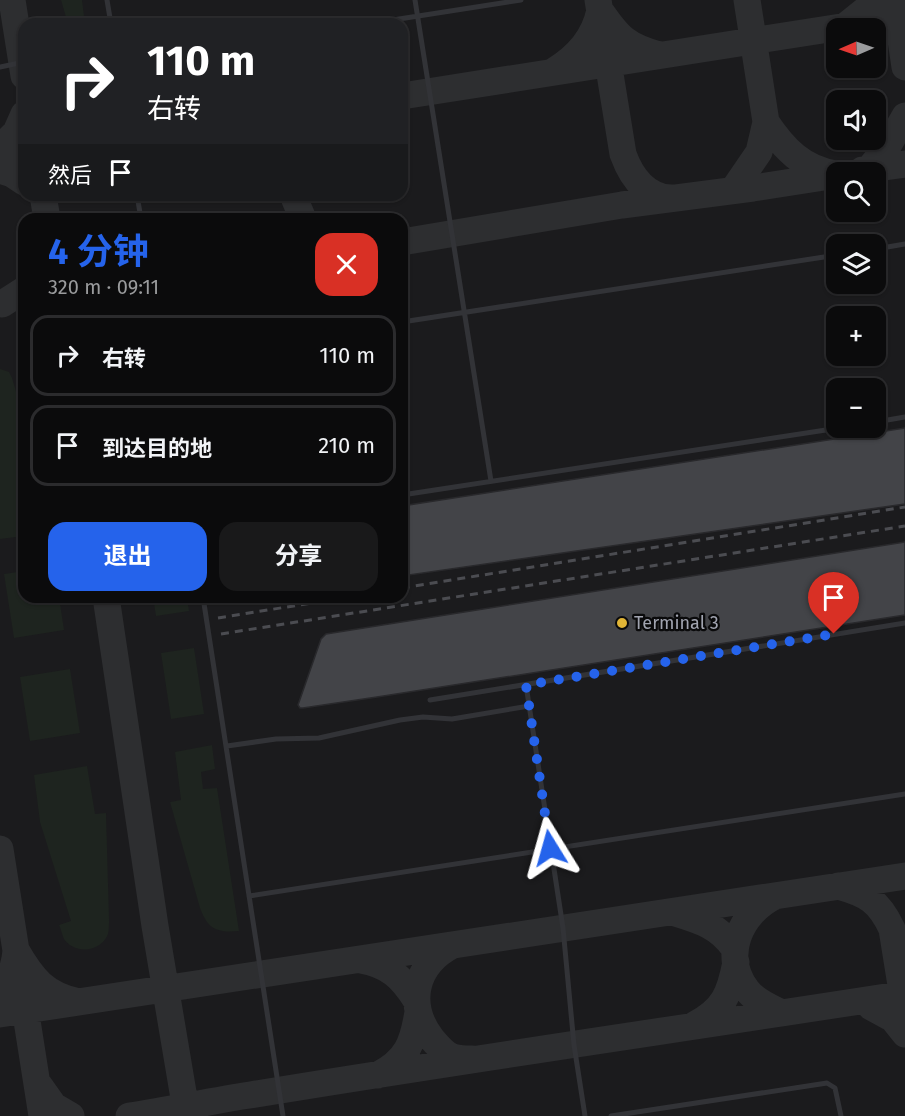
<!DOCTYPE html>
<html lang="zh">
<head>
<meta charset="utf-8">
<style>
  :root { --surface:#0b0b0c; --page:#19191a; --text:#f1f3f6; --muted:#9a9b9d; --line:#2b2b2d; --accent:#2563eb }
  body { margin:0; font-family:"Fira Sans","Noto Sans SC",sans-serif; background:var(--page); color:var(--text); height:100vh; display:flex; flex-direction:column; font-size:22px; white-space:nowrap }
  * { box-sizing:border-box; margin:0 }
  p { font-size:20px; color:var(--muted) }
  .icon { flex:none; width:33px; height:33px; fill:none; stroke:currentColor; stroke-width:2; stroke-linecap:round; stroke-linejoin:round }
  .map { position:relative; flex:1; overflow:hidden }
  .side { position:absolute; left:18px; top:213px; width:390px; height:390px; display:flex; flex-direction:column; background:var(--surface); border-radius:18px; box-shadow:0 2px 4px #0004,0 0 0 2px var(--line) }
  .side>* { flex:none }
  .banner { position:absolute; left:18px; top:18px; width:390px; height:183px; border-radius:18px; box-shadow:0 2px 4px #0004,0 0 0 2px var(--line); background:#202124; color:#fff; overflow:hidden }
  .needle { width:39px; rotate:268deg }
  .fabs { position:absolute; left:826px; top:18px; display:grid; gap:12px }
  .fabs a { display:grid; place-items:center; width:60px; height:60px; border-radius:12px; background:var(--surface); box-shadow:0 2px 4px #0004,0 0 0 2px var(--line); font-size:30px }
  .pin { position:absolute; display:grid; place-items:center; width:51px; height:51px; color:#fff; margin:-62px -26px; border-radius:50% 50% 50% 0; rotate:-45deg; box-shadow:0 0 6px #0007 }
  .pin .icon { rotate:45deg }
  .me { position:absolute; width:66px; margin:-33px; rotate:352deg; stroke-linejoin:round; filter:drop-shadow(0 0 4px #0008) }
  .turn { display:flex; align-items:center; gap:21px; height:126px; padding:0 30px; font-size:27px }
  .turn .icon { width:78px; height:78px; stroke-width:2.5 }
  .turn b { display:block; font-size:42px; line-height:51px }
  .then { display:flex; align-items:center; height:57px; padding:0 30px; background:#0003; gap:12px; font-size:22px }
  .round { display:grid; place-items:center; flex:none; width:63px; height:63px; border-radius:18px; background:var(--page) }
  .head { display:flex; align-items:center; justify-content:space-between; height:102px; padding:0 30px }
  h1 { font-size:36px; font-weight:700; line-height:45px; color:var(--accent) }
  .action { display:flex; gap:12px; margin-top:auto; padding:12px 30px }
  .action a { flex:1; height:69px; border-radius:18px; background:var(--accent); color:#fff; font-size:24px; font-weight:700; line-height:69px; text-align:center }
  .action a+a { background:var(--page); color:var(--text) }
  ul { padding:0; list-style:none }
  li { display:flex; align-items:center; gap:18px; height:81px; margin:0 12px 9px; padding:0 18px; border:3px solid var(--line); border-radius:18px }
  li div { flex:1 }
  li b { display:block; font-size:22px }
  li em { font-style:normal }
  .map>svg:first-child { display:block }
  .built { fill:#1b1b1d; fill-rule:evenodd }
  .green { fill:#1e241f }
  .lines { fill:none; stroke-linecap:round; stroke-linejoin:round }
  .taxiway { stroke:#2d2e30; stroke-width:27 }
  .building { fill:#434448; stroke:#29292c; stroke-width:1.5 }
  .lane { stroke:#323337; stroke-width:5 }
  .rail { stroke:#4b4c51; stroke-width:3; stroke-dasharray:8 6; stroke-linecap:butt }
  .route { stroke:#2563eb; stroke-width:10; stroke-dasharray:0 18 }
  .poi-dot { fill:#e1b536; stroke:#0a0a0b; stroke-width:2 }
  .labels { text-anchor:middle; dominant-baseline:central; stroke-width:4.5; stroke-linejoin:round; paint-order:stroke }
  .poi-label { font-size:18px; fill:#a1a4b0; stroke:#0a0a0b; text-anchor:start }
</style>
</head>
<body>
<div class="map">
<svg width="905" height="1116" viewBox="0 0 905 1116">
  <rect width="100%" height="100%" fill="#0f0f10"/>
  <path class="built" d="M 0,0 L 905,0 L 905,1116 L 0,1116 ZM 24,24 L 402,24 L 402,195 L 24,195 ZM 837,28 L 876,28 L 876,68 L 837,68 ZM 837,100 L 876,100 L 876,140 L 837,140 ZM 837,172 L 876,172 L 876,212 L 837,212 ZM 24,219 L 402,219 L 402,597 L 24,597 ZM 837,244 L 876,244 L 876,284 L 837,284 ZM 837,316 L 876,316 L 876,356 L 837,356 ZM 837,388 L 876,388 L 876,428 L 837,428 Z"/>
  <path class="green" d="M 61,0 L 82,0 L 85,24 L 68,24 Z
    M 0,369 L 9,372 L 12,378 L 24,418 L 24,536 L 0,539 Z
    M 24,571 L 24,597 L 59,597 L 64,630 L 14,638 L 4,574 Z
    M 153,597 L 187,597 L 189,611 L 156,616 Z
    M 194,648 L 204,714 L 171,719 L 161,653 Z
    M 70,669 L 80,733 L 30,741 L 20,677 Z
    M 212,745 L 215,769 L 201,772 L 203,789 L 217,788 L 239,931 C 216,933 208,929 200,908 L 170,802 L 181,800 L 175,752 Z
    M 87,766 L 95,814 L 106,813 L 109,919 C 109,923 109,930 108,934 C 101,952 75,955 64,939 C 62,935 61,929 59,925 L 71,921 L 40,822 L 34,775 Z"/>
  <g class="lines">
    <path class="taxiway" d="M 12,0 L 24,76
      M 598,0 L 623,154 C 631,176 645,197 671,198
      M 895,0 L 905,67
      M 844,27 L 869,7 L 875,0
      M 554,71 C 578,56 594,38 600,10 C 619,38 627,46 659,55
      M 402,96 L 905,17
      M 766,122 C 784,149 803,169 836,174
      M 0,148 L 16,132 L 24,114
      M 0,159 L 24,155
      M 869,169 L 889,144 L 905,116
      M 0,170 L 12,174 L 24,182
      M 862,170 L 905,164
      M 733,190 L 759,152 L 766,122 L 747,0
      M 43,195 L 47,219
      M 293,195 L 303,219
      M 402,242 L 622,205 L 753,188 L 837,175
      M 2,304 L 24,290
      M 106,597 L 155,926 L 187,1116
      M 0,849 L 42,1116
      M 838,886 C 867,894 879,901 892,929 L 905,1010
      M 775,896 C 740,913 721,956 747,990 C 755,1001 770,1007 782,1013
      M 672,912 C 698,920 718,925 734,948
      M 453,945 C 414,965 406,1005 432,1039 C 437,1045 446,1055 453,1057 C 459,1059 466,1059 472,1059
      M 361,960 C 388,965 401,976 416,1000
      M 0,994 C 9,981 15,966 16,950 C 32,978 45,995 79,1002
      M 871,1007 L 893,1019 L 905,1034
      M 0,1014 L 905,876
      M 694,1025 C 724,1010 730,993 736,962
      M 378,1075 C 407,1060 413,1043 418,1012
      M 37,1082 L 54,1106 L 71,1116
      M 129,1116 C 170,1110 210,1101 250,1095 C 468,1059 687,1028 905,994"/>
  </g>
  <path class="building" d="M 905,428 L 905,504 L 402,576 L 402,506 Z
    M 905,542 L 905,615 L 377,697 L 303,708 L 300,708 L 298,705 L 321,639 L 326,634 Z"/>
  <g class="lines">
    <path class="lane" d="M 107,0 L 111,24
      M 415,0 L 491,481
      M 367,24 L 521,0
      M 0,67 L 24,62
      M 137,195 L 141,219
      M 876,249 L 905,244
      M 402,322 L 837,255
      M 876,422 L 905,417
      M 402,495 L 839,428
      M 203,597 L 283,1116
      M 526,685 L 563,928 L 574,1045 L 585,1116
      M 430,700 L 905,623
      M 227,746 L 276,739 L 319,738 L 400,720 L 423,717 L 452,719 L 529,706
      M 249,896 L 905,794
      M 611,1116 L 827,1083 L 835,1088 L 841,1116"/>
    <path class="rail" d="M 402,588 L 905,507
      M 218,618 L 349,597
      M 221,634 L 905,526"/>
  </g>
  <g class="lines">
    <path class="route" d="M 550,848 L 526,685 L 834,634"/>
  </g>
  <circle class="poi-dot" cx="622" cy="623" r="6"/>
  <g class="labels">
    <g class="poi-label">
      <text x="634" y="623">Terminal 3</text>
    </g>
  </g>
</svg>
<div class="fabs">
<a><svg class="needle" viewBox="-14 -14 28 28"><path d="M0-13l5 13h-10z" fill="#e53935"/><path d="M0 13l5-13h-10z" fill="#9a9b9d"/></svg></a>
<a><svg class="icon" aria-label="sound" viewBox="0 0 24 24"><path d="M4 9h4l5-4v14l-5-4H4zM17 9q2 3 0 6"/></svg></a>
<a><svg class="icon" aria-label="search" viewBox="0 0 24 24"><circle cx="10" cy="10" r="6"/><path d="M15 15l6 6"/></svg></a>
<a><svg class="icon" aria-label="layers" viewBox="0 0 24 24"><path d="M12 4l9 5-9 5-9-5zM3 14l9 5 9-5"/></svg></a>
<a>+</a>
<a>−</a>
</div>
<div class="pin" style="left:834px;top:634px;background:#d93025"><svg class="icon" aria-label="arrive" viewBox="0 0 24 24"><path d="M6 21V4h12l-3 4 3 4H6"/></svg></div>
<svg class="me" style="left:550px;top:848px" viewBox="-20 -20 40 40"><path d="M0-17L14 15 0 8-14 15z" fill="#2563eb" stroke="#fff" stroke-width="4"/></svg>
<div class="banner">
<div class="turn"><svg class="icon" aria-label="right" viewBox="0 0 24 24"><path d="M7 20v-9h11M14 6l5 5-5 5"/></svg><div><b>110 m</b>右转</div></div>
<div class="then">然后<svg class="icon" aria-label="arrive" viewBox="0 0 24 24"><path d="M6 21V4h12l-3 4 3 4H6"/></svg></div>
</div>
<section class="side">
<div class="head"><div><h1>4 分钟</h1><p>320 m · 09:11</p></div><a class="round" style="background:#d93025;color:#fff"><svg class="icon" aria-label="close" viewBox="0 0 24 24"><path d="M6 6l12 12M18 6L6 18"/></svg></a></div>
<ul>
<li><svg class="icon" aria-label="right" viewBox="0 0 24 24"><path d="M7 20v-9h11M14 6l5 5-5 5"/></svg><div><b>右转</b></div><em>110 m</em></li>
<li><svg class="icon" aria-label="arrive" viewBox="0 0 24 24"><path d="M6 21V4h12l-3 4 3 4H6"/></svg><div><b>到达目的地</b></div><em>210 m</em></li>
</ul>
<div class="action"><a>退出</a><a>分享</a></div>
</section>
</div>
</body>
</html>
